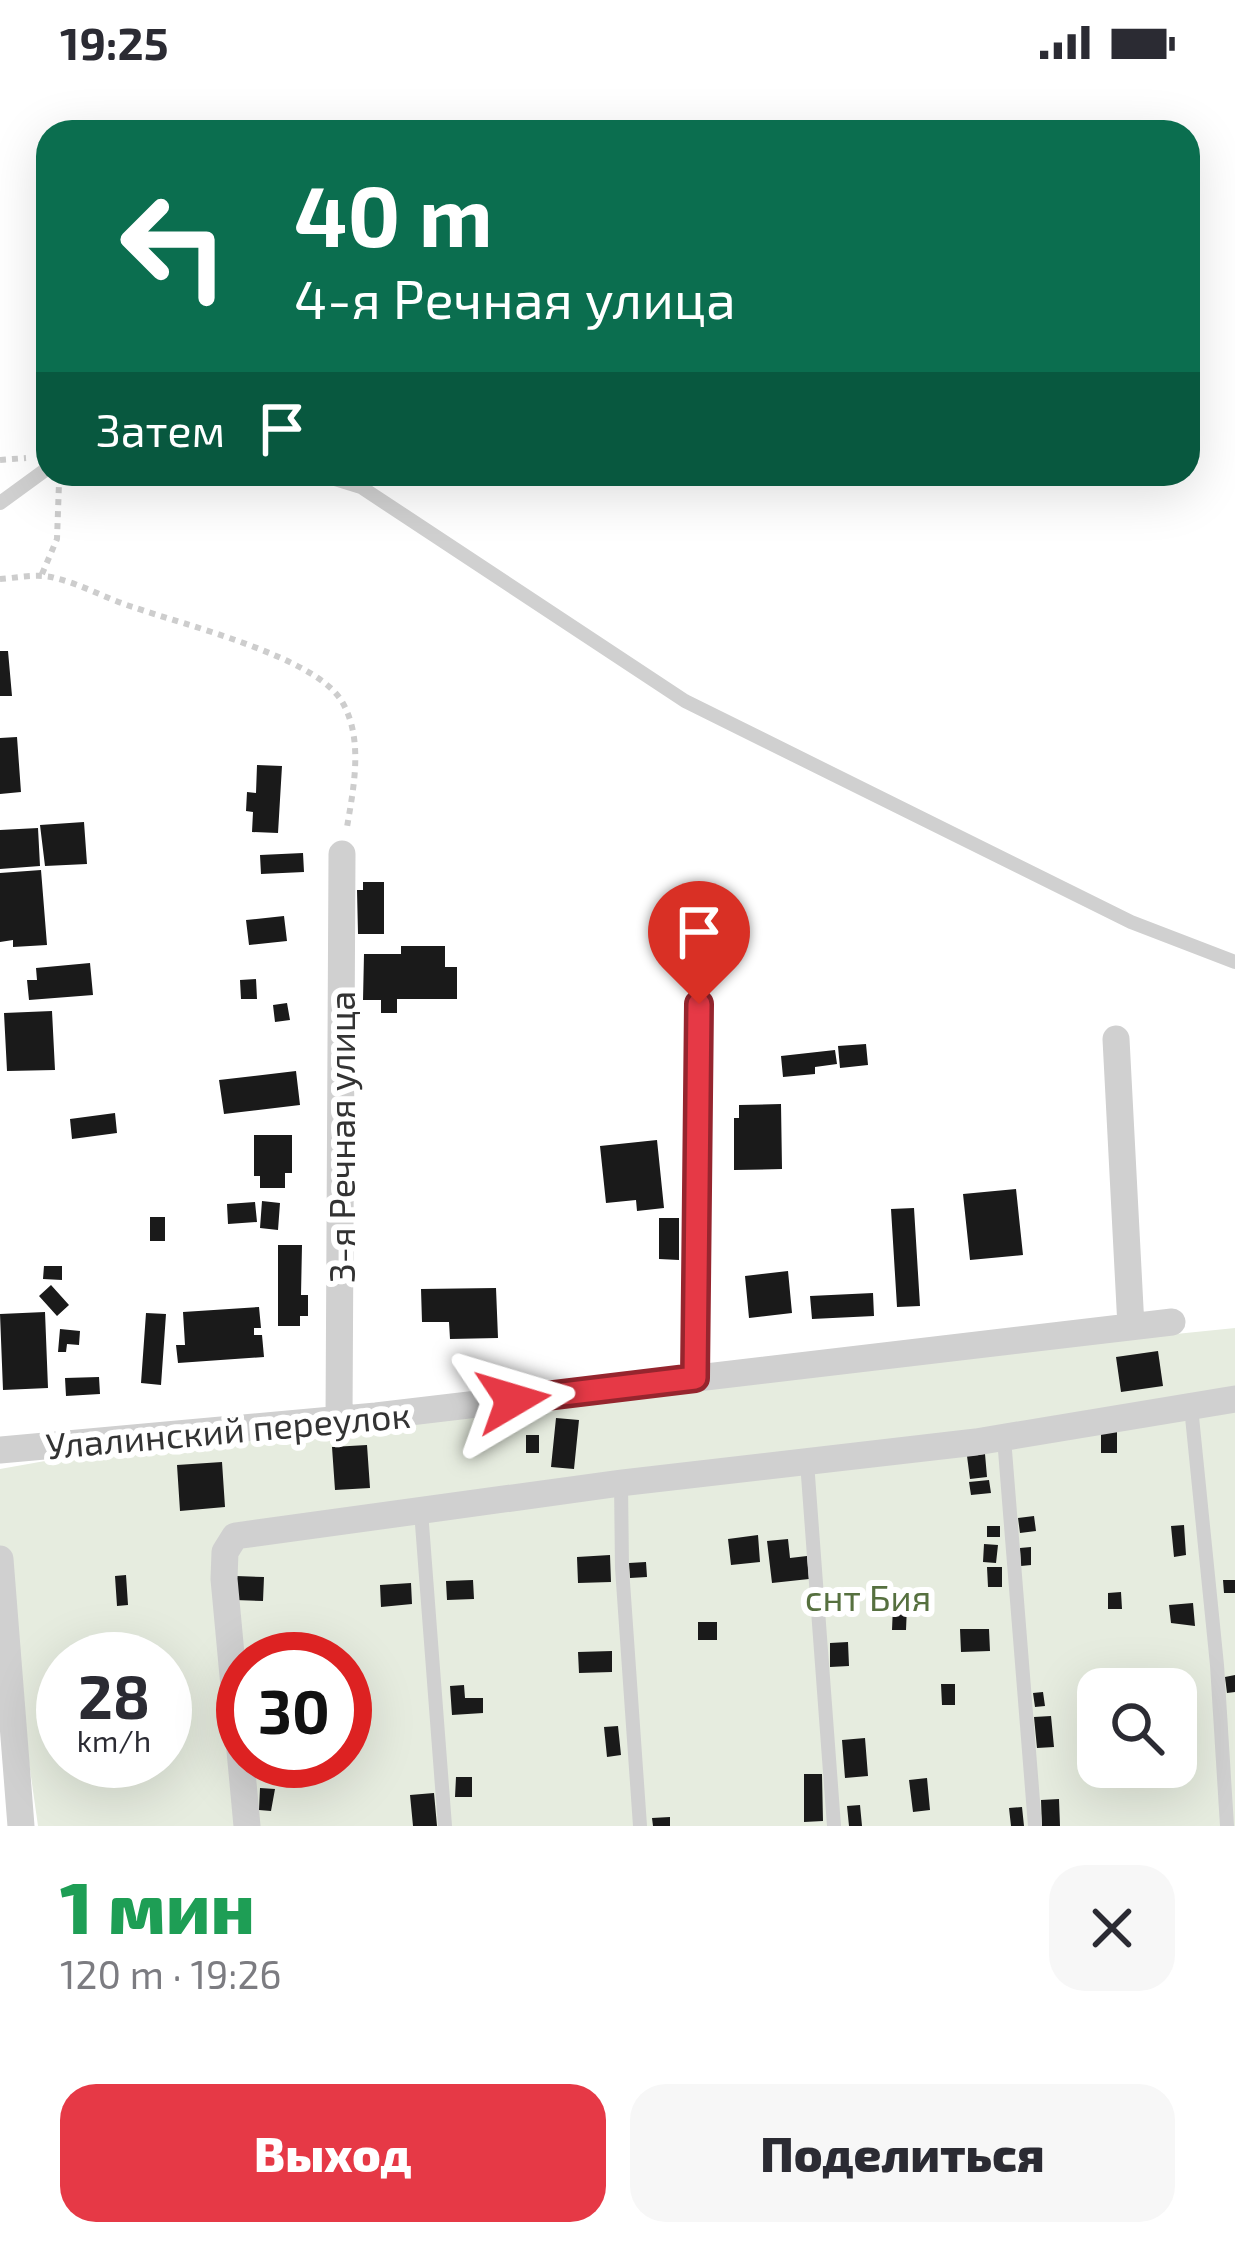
<!DOCTYPE html>
<html lang="ru">
<head>
<meta charset="utf-8">
<style>
  :root { --surface:#fff; --page:#f7f7f7; --text:#2b2b33; --muted:#7c7c81; --accent:#e63946 }
  body { margin:0; font-family:"Exo 2",sans-serif; background:var(--page); color:var(--text); height:100vh; display:flex; flex-direction:column; font-size:45px; white-space:nowrap }
  * { box-sizing:border-box; margin:0 }
  p { font-size:39px; color:var(--muted) }
  .icon { flex:none; width:66px; height:66px; fill:none; stroke:currentColor; stroke-width:2; stroke-linecap:round; stroke-linejoin:round }
  .map { position:relative; height:1742px; overflow:hidden }
  .drawer { display:flex; flex-direction:column; background:var(--surface); flex:1 }
  .drawer>* { flex:none }
  .top-card { position:absolute; left:36px; top:36px; width:1164px; height:366px; border-radius:36px; box-shadow:0 12px 48px #0002; background:#0b6e4f; color:#fff; overflow:hidden }
  .controls { position:absolute; left:1077px; top:1584px; display:grid; gap:24px }
  .controls a { display:grid; place-items:center; width:120px; height:120px; border-radius:24px; background:var(--surface); box-shadow:0 12px 48px #0002; font-size:60px }
  .speed { position:absolute; left:36px; top:1548px; display:flex; gap:24px; font-size:60px; font-weight:700; text-align:center }
  .speed>* { display:grid; place-content:center; width:156px; height:156px; border-radius:50%; background:var(--surface); box-shadow:0 12px 48px #0002; line-height:1 }
  .speed small { font-size:30px; font-weight:400 }
  .speed .limit { border:18px solid #d22; background:#fff; color:#111 }
  .pin { position:absolute; display:grid; place-items:center; width:102px; height:102px; color:#fff; margin:-123px -51px; border-radius:50% 50% 50% 0; rotate:-45deg; box-shadow:0 0 12px #0007 }
  .pin .icon { rotate:45deg }
  .me { position:absolute; width:132px; margin:-66px; rotate:83deg; stroke-linejoin:round; filter:drop-shadow(0 0 9px #0008) }
  .turn { display:flex; align-items:center; gap:42px; height:252px; padding:0 60px; font-size:54px }
  .turn .icon { width:156px; height:156px; stroke-width:2.5 }
  .turn b { display:block; font-size:84px; line-height:102px }
  .then { display:flex; align-items:center; height:114px; padding:0 60px; background:#0003; gap:24px; font-size:45px }
  .round { display:grid; place-items:center; flex:none; width:126px; height:126px; border-radius:36px; background:var(--page) }
  .headline { display:flex; align-items:center; justify-content:space-between; height:204px; padding:0 60px }
  h1 { font-size:72px; font-weight:800; line-height:90px; color:#1e9e55 }
  .cta { display:flex; gap:24px; margin-top:auto; padding:24px 60px }
  .cta a { flex:1; height:138px; border-radius:36px; background:var(--accent); color:#fff; font-size:48px; font-weight:800; line-height:138px; text-align:center }
  .cta a+a { background:var(--page); color:var(--text) }
  .status { display:flex; justify-content:space-between; align-items:center; height:84px; padding:0 60px; background:var(--surface); direction:ltr }
  .status svg { height:33px; fill:currentColor }
  .map>svg:first-child { display:block }
  .green { fill:#e6ecdf; fill-rule:evenodd }
  .building { fill:#1a1a1a }
  .lines { fill:none; stroke-linecap:round; stroke-linejoin:round }
  .path { stroke:#cdcdcd; stroke-width:6; stroke-dasharray:6 6; stroke-linecap:butt }
  .lane { stroke:#d0d0d0; stroke-width:14 }
  .street { stroke:#d0d0d0; stroke-width:27 }
  .route-casing { stroke:#96252e; stroke-width:30 }
  .route { stroke:#e63946; stroke-width:21 }
  .labels { text-anchor:middle; dominant-baseline:central; stroke-width:12; stroke-linejoin:round; paint-order:stroke }
  .street-label { font-size:36px; fill:#333; stroke:#fff }
  .park-label { font-size:36px; fill:#56703f; stroke:#fff }
</style>
</head>
<body>
<div class="status"><b>19:25</b><svg viewBox="0 0 49 12"><path d="M0 12V9h3v3zM5 12V6h3v6zM10 12V3h3v9zM15 12V0h3v12zM26 1h20v11H26zM47 4h2v5h-2z"/></svg></div>
<div class="map">
<svg width="1235" height="1742" viewBox="0 0 1235 1742">
  <rect width="100%" height="100%" fill="#fff"/>
  <path class="green" d="M 1235,1244 L 1235,1742 L 38,1742 L 0,1473 L 0,1385 L 197,1350 ZM 63,1575 L 165,1575 L 165,1677 L 63,1677 ZM 243,1575 L 345,1575 L 345,1677 L 243,1677 ZM 1098,1605 L 1176,1605 L 1176,1683 L 1098,1683 Z"/>
  <path class="building" d="M 0,567 L 8,567 L 12,612 L 0,612 Z
    M 17,653 L 21,708 L 0,710 L 0,654 Z
    M 257,681 L 282,682 L 278,749 L 252,748 L 253,728 L 246,727 L 247,708 L 256,709 Z
    M 84,738 L 87,780 L 45,782 L 40,741 Z
    M 38,744 L 40,782 L 0,785 L 0,746 Z
    M 303,769 L 304,788 L 261,790 L 260,771 Z
    M 41,786 L 47,861 L 13,863 L 13,856 L 0,858 L 0,789 Z
    M 363,798 L 384,798 L 384,850 L 358,850 L 357,806 L 363,806 Z
    M 284,832 L 287,857 L 249,861 L 246,836 Z
    M 401,862 L 445,862 L 445,883 L 457,883 L 457,915 L 397,915 L 397,929 L 381,929 L 381,916 L 363,916 L 364,870 L 401,870 Z
    M 90,879 L 93,911 L 29,916 L 27,896 L 37,896 L 36,884 Z
    M 256,895 L 257,915 L 241,915 L 240,896 Z
    M 287,919 L 290,936 L 275,938 L 273,921 Z
    M 52,927 L 55,986 L 7,987 L 4,929 Z
    M 866,960 L 868,981 L 840,984 L 838,962 Z
    M 835,966 L 837,980 L 815,983 L 815,990 L 783,993 L 781,972 Z
    M 296,987 L 300,1021 L 224,1030 L 219,996 Z
    M 781,1020 L 782,1085 L 734,1086 L 734,1034 L 739,1034 L 739,1021 Z
    M 115,1029 L 117,1049 L 72,1055 L 70,1035 Z
    M 254,1051 L 292,1051 L 292,1089 L 285,1089 L 285,1104 L 260,1104 L 260,1092 L 254,1092 Z
    M 657,1056 L 664,1124 L 637,1127 L 636,1116 L 606,1119 L 600,1062 Z
    M 1016,1105 L 1023,1171 L 970,1176 L 963,1110 Z
    M 262,1117 L 280,1119 L 278,1146 L 260,1144 Z
    M 255,1118 L 257,1138 L 228,1140 L 227,1120 Z
    M 914,1124 L 920,1222 L 897,1223 L 891,1125 Z
    M 150,1133 L 165,1133 L 165,1157 L 150,1157 Z
    M 659,1134 L 679,1134 L 679,1176 L 659,1175 Z
    M 278,1161 L 302,1161 L 301,1211 L 308,1211 L 308,1232 L 300,1232 L 300,1242 L 278,1242 Z
    M 44,1182 L 62,1182 L 62,1196 L 43,1195 Z
    M 788,1187 L 792,1229 L 749,1234 L 745,1192 Z
    M 51,1201 L 69,1221 L 57,1232 L 39,1212 Z
    M 496,1204 L 498,1254 L 450,1255 L 449,1238 L 422,1238 L 421,1205 Z
    M 873,1209 L 874,1232 L 812,1235 L 810,1212 Z
    M 259,1223 L 261,1244 L 254,1244 L 254,1251 L 262,1251 L 264,1273 L 178,1279 L 176,1261 L 185,1261 L 183,1228 Z
    M 45,1228 L 48,1304 L 3,1306 L 0,1230 Z
    M 146,1229 L 166,1230 L 161,1301 L 141,1299 Z
    M 60,1245 L 80,1247 L 79,1261 L 67,1260 L 66,1268 L 58,1268 Z
    M 1158,1267 L 1163,1302 L 1121,1308 L 1116,1273 Z
    M 99,1293 L 100,1310 L 66,1312 L 65,1294 Z
    M 556,1334 L 579,1336 L 574,1385 L 551,1383 Z
    M 1101,1347 L 1117,1347 L 1117,1369 L 1101,1369 Z
    M 526,1351 L 539,1351 L 539,1369 L 526,1369 Z
    M 367,1361 L 370,1404 L 335,1406 L 332,1363 Z
    M 985,1370 L 987,1393 L 970,1395 L 967,1372 Z
    M 222,1378 L 225,1423 L 180,1427 L 177,1381 Z
    M 989,1396 L 991,1409 L 971,1411 L 969,1398 Z
    M 1034,1432 L 1036,1447 L 1020,1449 L 1018,1434 Z
    M 1184,1441 L 1186,1471 L 1174,1473 L 1171,1442 Z
    M 987,1442 L 1000,1442 L 1000,1453 L 987,1453 Z
    M 758,1451 L 760,1478 L 731,1481 L 728,1455 Z
    M 788,1455 L 790,1474 L 807,1472 L 809,1495 L 772,1499 L 767,1457 Z
    M 984,1460 L 998,1461 L 996,1479 L 983,1478 Z
    M 1031,1463 L 1031,1481 L 1021,1482 L 1020,1464 Z
    M 610,1471 L 611,1498 L 578,1499 L 577,1473 Z
    M 646,1478 L 647,1493 L 630,1494 L 629,1479 Z
    M 987,1483 L 1002,1483 L 1002,1503 L 988,1503 Z
    M 126,1491 L 128,1521 L 117,1522 L 115,1492 Z
    M 236,1492 L 264,1493 L 263,1517 L 235,1516 Z
    M 473,1496 L 474,1515 L 447,1516 L 446,1497 Z
    M 1223,1496 L 1235,1496 L 1235,1509 L 1224,1509 Z
    M 411,1499 L 412,1520 L 381,1523 L 380,1501 Z
    M 1121,1508 L 1122,1525 L 1108,1525 L 1108,1509 Z
    M 1193,1519 L 1195,1542 L 1171,1539 L 1169,1521 Z
    M 893,1522 L 907,1522 L 906,1546 L 892,1546 Z
    M 698,1538 L 717,1538 L 717,1556 L 698,1556 Z
    M 960,1545 L 989,1545 L 990,1567 L 961,1568 Z
    M 848,1558 L 849,1582 L 830,1583 L 830,1559 Z
    M 612,1567 L 612,1588 L 579,1589 L 578,1568 Z
    M 1235,1591 L 1235,1608 L 1227,1609 L 1225,1593 Z
    M 941,1600 L 955,1600 L 955,1621 L 942,1621 Z
    M 464,1601 L 465,1614 L 483,1614 L 483,1629 L 452,1631 L 450,1602 Z
    M 1043,1608 L 1045,1622 L 1035,1623 L 1033,1609 Z
    M 1051,1632 L 1054,1663 L 1037,1664 L 1034,1633 Z
    M 618,1642 L 621,1671 L 607,1673 L 604,1643 Z
    M 865,1654 L 868,1692 L 845,1694 L 842,1656 Z
    M 255,1678 L 279,1679 L 278,1693 L 255,1692 Z
    M 804,1690 L 822,1690 L 823,1737 L 804,1738 Z
    M 456,1693 L 472,1693 L 472,1713 L 455,1713 Z
    M 927,1694 L 930,1726 L 913,1728 L 909,1696 Z
    M 260,1704 L 275,1705 L 271,1727 L 259,1726 Z
    M 434,1709 L 437,1742 L 413,1742 L 410,1711 Z
    M 1059,1715 L 1060,1742 L 1042,1742 L 1041,1716 Z
    M 860,1721 L 862,1742 L 849,1742 L 847,1722 Z
    M 1022,1723 L 1024,1742 L 1011,1742 L 1009,1724 Z
    M 670,1733 L 670,1742 L 653,1742 L 652,1734 Z"/>
  <g class="lines">
    <path class="path" d="M 0,376 L 26,374
      M 42,490 L 57,455 L 59,399
      M 0,495 C 17,494 38,489 55,494 C 81,500 107,515 133,523 C 184,541 313,572 341,616 C 364,653 354,702 347,743"/>
    <path class="lane" d="M 319,390 L 361,403 L 685,617 L 1131,838 L 1235,878
      M 0,419 L 48,384
      M 1191,1323 L 1217,1581 L 1227,1742
      M 1004,1354 L 1035,1742
      M 807,1378 L 834,1742
      M 621,1399 L 622,1484 L 640,1742
      M 421,1427 L 445,1742"/>
    <path class="street" d="M 1116,955 L 1131,1243
      M 695,1294 L 699,920
      M 339,1336 L 342,770
      M 0,1366 L 376,1332 L 1172,1238
      M 0,1475 L 21,1742
      M 247,1742 L 224,1495 L 225,1468 L 235,1452 L 621,1399 L 976,1358 L 1235,1315"/>
  </g>
  <g class="lines">
    <defs>
      <path id="route" d="M 513,1316 L 695,1294 L 699,920"/>
    </defs>
    <use href="#route" class="route-casing"/>
    <use href="#route" class="route"/>
  </g>
  <g class="labels">
    <g class="street-label">
      <text transform="translate(340 1053) rotate(-90)">3-я Речная улица</text>
      <text transform="translate(228 1345) rotate(-5)">Улалинский переулок</text>
    </g>
    <g class="park-label">
      <text x="868" y="1512">снт Бия</text>
    </g>
  </g>
</svg>
<div class="controls">
<a><svg class="icon" aria-label="search" viewBox="0 0 24 24"><circle cx="10" cy="10" r="6"/><path d="M15 15l6 6"/></svg></a>
</div>
<div class="speed"><div>28<small>km/h</small></div><div class="limit">30</div></div>
<div class="pin" style="left:699px;top:920px;background:#d93025"><svg class="icon" aria-label="arrive" viewBox="0 0 24 24"><path d="M6 21V4h12l-3 4 3 4H6"/></svg></div>
<svg class="me" style="left:513px;top:1316px" viewBox="-20 -20 40 40"><path d="M0-17L14 15 0 8-14 15z" fill="#e63946" stroke="#fff" stroke-width="4"/></svg>
<div class="top-card">
<div class="turn"><svg class="icon" aria-label="left" viewBox="0 0 24 24"><path d="M17 20v-9H6M10 6l-5 5 5 5"/></svg><div><b>40 m</b>4-я Речная улица</div></div>
<div class="then">Затем<svg class="icon" aria-label="arrive" viewBox="0 0 24 24"><path d="M6 21V4h12l-3 4 3 4H6"/></svg></div>
</div>
</div>
<section class="drawer">
<div class="headline"><div><h1>1 мин</h1><p>120 m · 19:26</p></div><a class="round"><svg class="icon" aria-label="close" viewBox="0 0 24 24"><path d="M6 6l12 12M18 6L6 18"/></svg></a></div>
<div class="cta"><a>Выход</a><a>Поделиться</a></div>
</section>
</body>
</html>
